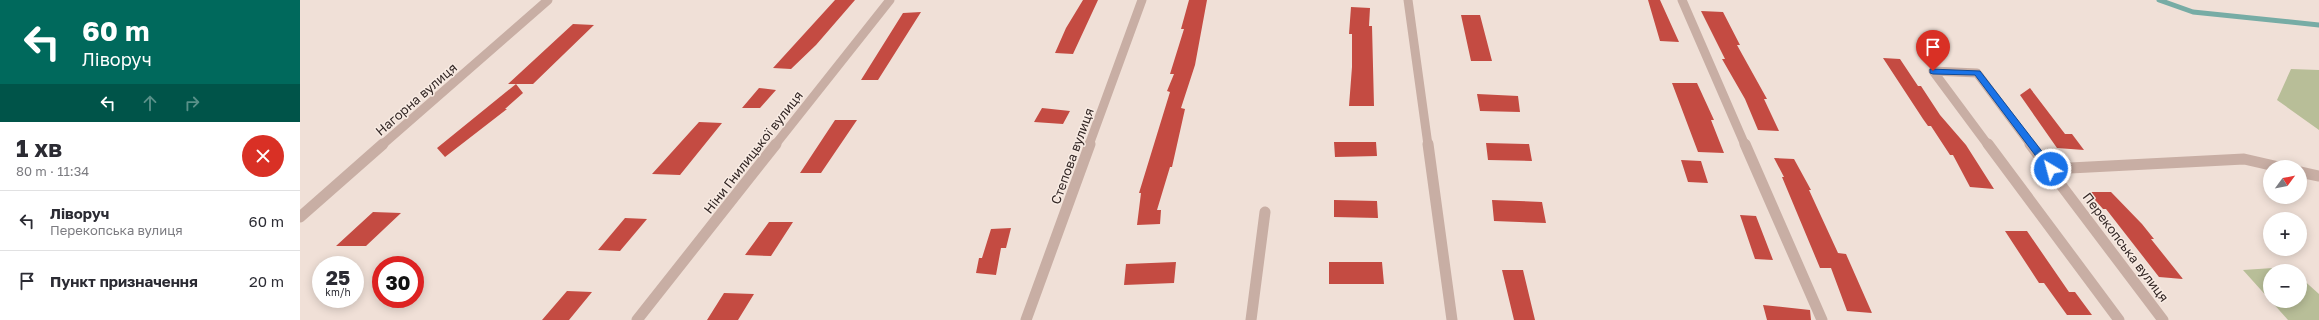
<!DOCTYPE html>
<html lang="uk">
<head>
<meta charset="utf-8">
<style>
  :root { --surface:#fff; --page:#f2f2f3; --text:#2b2b33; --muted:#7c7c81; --line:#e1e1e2 }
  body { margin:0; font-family:"Golos Text",sans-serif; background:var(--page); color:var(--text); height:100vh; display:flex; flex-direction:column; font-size:15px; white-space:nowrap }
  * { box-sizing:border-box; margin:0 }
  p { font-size:13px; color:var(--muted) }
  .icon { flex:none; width:22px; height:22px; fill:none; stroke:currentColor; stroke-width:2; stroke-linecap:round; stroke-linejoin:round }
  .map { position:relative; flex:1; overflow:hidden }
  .side { display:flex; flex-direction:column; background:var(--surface); width:300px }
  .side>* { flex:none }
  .top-card { background:#00695c; color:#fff; overflow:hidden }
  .needle { width:26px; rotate:58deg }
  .fabs { position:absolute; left:1963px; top:160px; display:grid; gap:8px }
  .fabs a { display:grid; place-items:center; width:44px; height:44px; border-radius:50%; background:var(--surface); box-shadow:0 2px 10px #0003; font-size:20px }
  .speed { position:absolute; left:12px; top:256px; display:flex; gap:8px; font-size:20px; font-weight:700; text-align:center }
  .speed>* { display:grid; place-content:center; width:52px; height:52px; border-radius:50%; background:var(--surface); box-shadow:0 2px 10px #0003; line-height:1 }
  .speed small { font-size:10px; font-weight:400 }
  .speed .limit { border:6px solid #d22; background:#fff; color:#111 }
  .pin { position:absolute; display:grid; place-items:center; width:34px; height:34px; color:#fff; margin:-41px -17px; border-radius:50% 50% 50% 0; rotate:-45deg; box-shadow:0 0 4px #0007 }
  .pin .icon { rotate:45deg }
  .me { position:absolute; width:44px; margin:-22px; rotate:323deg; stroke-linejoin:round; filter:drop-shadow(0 0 3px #0008) }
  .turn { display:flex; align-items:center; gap:14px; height:84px; padding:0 16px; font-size:18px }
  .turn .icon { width:52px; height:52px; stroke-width:2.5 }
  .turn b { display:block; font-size:28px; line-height:34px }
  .lanes { display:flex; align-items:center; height:38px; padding:0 16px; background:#0003; justify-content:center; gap:20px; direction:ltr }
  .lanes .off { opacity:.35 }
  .round { display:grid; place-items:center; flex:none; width:42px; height:42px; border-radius:21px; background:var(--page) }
  .headline { display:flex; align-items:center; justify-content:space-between; height:68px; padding:0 16px }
  h1 { font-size:24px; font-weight:700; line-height:30px }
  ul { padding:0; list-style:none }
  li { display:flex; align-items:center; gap:12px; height:60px; padding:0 16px; border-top:1px solid var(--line) }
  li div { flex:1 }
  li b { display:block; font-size:15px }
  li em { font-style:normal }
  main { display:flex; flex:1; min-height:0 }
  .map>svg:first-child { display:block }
  .green { fill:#b8be98 }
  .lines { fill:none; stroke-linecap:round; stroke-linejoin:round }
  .stream { stroke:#77aca5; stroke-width:5 }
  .building { fill:#c44b42 }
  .minor-far1 { stroke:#c8aea4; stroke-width:9 }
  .minor { stroke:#c8aea4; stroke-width:11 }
  .route { fill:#1a73e8; stroke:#114b97 }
  .labels { text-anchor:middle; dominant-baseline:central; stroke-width:3; stroke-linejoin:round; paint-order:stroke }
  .street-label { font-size:13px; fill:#332725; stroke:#f8ebe3 }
</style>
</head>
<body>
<main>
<section class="side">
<div class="top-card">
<div class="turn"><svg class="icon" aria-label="left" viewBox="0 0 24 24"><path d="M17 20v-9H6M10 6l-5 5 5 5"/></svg><div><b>60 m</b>Ліворуч</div></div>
<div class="lanes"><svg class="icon" aria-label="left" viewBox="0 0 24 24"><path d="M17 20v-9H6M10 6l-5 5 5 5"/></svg><svg class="icon off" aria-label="ahead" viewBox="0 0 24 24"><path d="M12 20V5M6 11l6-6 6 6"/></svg><svg class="icon off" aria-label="right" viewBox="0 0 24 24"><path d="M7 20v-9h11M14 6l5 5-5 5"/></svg></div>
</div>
<div class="headline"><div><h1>1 хв</h1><p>80 m · 11:34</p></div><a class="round" style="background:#d93025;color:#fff"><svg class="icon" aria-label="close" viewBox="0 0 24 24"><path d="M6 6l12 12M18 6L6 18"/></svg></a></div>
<ul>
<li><svg class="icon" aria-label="left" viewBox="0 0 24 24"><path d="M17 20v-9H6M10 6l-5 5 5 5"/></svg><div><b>Ліворуч</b><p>Перекопська вулиця</p></div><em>60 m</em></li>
<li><svg class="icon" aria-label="arrive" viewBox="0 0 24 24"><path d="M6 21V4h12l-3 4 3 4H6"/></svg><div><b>Пункт призначення</b></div><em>20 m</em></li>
</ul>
</section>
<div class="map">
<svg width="2019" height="320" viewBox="0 0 2019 320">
  <rect width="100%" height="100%" fill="#f0e0d7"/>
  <path class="green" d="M 1991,69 L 2019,70 L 2019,130 L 1977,100 Z
    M 1989,267 L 1993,271 L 1970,271 L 1970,300 L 1943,270 Z
    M 2000,277 L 2019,294 L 2019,320 L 1988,320 L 1971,301 L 2000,301 Z"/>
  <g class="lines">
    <path class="stream" d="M 1859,0 L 1893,12 L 2019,25"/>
  </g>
  <path class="building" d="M 535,0 L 555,0 L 516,45 L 491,69 L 473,68 Z
    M 783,0 L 798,0 L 773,54 L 755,53 L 766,28 Z
    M 889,0 L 907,0 L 895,65 L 881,108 L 885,109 L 872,167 L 870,167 L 857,210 L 861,210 L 860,224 L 837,225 L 841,193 L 839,193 L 870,92 L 867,91 L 874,74 L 870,74 L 884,29 L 881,29 Z
    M 1348,0 L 1360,0 L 1379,42 L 1360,41 Z
    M 1051,7 L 1070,8 L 1069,26 L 1072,26 L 1074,106 L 1049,106 L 1052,67 L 1052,34 L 1049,34 Z
    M 1401,11 L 1423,12 L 1440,45 L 1437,45 L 1467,99 L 1464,99 L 1479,131 L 1458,130 L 1445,99 L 1422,59 L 1425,59 Z
    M 621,12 L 578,80 L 561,80 L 603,13 Z
    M 1161,15 L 1180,15 L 1192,61 L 1171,61 Z
    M 273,24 L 294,25 L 233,84 L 208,84 Z
    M 1583,58 L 1600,59 L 1618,86 L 1621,86 L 1640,115 L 1666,145 L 1694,189 L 1670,187 L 1653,155 L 1650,155 L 1631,126 L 1628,126 L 1623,119 Z
    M 1372,83 L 1397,83 L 1414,120 L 1411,120 L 1424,153 L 1398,152 Z
    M 216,84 L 223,93 L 205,109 L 207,109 L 145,157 L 137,148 Z
    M 459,88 L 476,90 L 460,108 L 442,108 Z
    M 1730,88 L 1765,134 L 1772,134 L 1784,150 L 1757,148 L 1720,95 Z
    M 1177,94 L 1218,96 L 1220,112 L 1180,111 Z
    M 742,108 L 770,111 L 763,124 L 734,122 Z
    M 535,120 L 557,120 L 521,173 L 500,173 Z
    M 399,122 L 422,123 L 380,175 L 352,174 Z
    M 1034,142 L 1076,142 L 1077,156 L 1035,157 Z
    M 1186,143 L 1229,144 L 1232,161 L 1188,160 Z
    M 1474,158 L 1494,159 L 1511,190 L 1509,190 L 1538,253 L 1546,254 L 1572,313 L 1547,311 L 1531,268 L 1520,268 L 1482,177 L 1484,177 Z
    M 1381,160 L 1401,161 L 1408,183 L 1388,182 Z
    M 1788,192 L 1811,192 L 1842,224 L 1854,239 L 1851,239 L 1883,279 L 1859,277 L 1806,209 L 1803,209 Z
    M 1034,200 L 1077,201 L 1078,218 L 1034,217 Z
    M 1192,200 L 1242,202 L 1246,223 L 1194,221 Z
    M 73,212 L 101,213 L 66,246 L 36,246 Z
    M 1440,215 L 1456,216 L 1473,260 L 1455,259 Z
    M 325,218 L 347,219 L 320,251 L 298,250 Z
    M 469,222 L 493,222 L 471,256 L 445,255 Z
    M 711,228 L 706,248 L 701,248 L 696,275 L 676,273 L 679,258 L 682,258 L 691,229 Z
    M 1705,231 L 1727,231 L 1769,292 L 1775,292 L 1792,315 L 1767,315 L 1744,283 L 1739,283 Z
    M 876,262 L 874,283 L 824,285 L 826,264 Z
    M 1029,262 L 1082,262 L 1084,284 L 1029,284 Z
    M 1202,270 L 1223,270 L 1235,320 L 1214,320 Z
    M 267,291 L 292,292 L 269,320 L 242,320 Z
    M 424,293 L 454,294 L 438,320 L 407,320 Z
    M 1463,305 L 1510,310 L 1511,320 L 1467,320 Z"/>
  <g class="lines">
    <path class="minor-far1" d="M 1108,0 L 1128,145
      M 1382,0 L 1445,145
      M 1633,71 L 1677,73 L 1731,145
      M 1633,71 L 1688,145
      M 82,145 L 248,0
      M 475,145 L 590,0
      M 789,145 L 842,0"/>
    <path class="minor" d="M 1128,144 L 1152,320
      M 1445,144 L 1522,320
      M 1688,144 L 1819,320
      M 1730,144 L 1863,320
      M 1751,169 L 1944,159 L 1979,167
      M 2000,172 L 2019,176
      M 0,217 L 83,144
      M 337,320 L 476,144
      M 726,320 L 790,144
      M 951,320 L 965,212"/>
  </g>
  <path class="route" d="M 1630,69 L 1680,71 L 1754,167 L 1754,171 L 1747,171 L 1675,75 L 1633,74 L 1630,73 Z"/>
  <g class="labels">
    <g class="street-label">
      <text transform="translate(116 99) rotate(-41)">Нагорна вулиця</text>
      <text transform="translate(453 152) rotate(-52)">Ніни Гнилицької вулиця</text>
      <text transform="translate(772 156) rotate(-70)">Степова вулиця</text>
      <text transform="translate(1826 247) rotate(53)">Перекопська вулиця</text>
    </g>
  </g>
</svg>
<div class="fabs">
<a><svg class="needle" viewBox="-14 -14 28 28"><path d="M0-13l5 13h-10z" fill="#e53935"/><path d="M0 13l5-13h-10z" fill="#7c7c81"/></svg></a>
<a>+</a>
<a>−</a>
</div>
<div class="speed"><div>25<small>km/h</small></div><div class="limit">30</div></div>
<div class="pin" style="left:1633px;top:71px;background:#d93025"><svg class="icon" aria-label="arrive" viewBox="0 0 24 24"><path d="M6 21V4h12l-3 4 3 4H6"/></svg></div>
<svg class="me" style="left:1751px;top:169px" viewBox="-20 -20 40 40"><circle r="17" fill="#1a73e8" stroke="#fff" stroke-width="3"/><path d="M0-11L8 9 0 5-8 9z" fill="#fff"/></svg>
</div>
</main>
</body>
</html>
